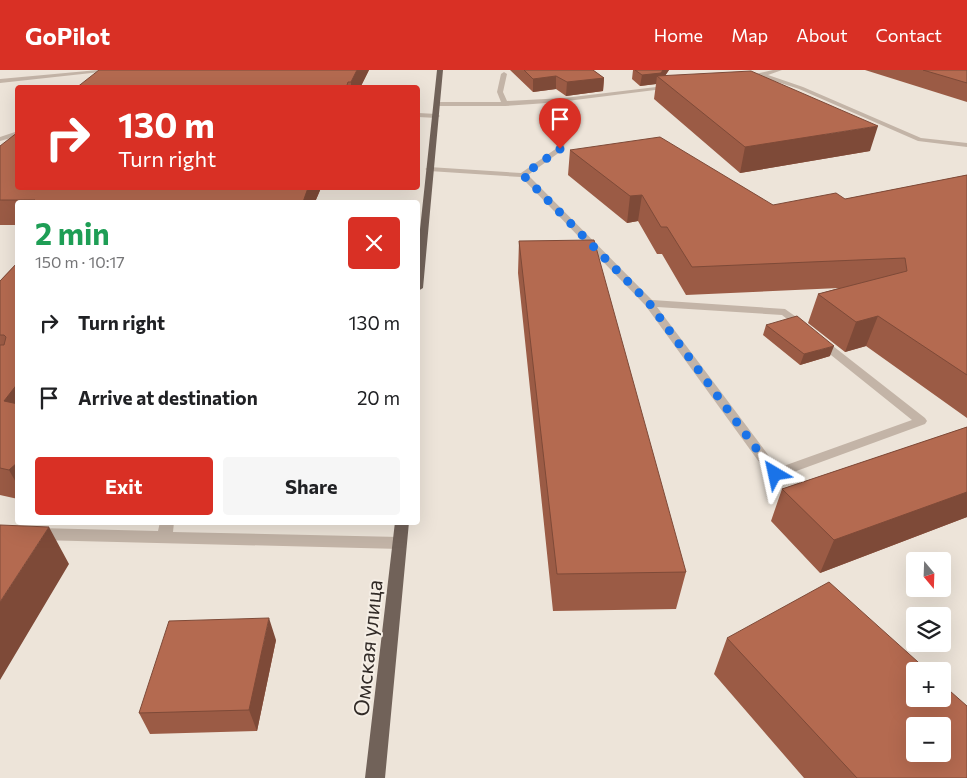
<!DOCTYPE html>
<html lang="en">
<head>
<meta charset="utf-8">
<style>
  :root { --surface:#fff; --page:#f6f6f6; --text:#202124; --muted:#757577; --accent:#d93025 }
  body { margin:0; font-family:Commissioner,sans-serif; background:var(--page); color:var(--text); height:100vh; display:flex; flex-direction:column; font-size:19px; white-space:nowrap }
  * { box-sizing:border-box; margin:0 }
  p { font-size:16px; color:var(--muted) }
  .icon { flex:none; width:28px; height:28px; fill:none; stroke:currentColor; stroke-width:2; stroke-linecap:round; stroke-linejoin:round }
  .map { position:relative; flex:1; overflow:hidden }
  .sheet { position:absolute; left:15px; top:130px; width:405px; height:325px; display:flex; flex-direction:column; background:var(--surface); border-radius:5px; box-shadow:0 5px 20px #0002 }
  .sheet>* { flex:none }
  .hud { position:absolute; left:15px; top:15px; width:405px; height:105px; border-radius:5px; box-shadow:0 5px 20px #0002; background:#d93025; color:#fff; overflow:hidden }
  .needle { width:32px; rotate:161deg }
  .fabs { position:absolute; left:906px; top:482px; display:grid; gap:10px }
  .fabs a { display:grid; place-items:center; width:45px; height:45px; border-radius:5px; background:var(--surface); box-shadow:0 5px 20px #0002; font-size:25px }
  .pin { position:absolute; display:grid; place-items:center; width:42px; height:42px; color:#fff; margin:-51px -21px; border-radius:50% 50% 50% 0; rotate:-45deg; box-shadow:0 0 5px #0007 }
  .pin .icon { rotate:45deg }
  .me { position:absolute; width:55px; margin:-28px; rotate:324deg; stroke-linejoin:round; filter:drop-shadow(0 0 4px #0008) }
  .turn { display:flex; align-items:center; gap:18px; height:105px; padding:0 20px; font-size:22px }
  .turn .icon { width:65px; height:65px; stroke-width:2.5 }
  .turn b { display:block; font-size:35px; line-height:42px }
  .round { display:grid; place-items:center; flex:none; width:52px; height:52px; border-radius:5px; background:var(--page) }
  .overview { display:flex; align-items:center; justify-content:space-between; height:85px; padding:0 20px }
  h1 { font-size:30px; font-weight:700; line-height:38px; color:#1e9e55 }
  .button { display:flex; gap:10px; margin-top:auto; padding:10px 20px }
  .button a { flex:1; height:58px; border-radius:5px; background:var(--accent); color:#fff; font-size:20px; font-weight:700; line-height:58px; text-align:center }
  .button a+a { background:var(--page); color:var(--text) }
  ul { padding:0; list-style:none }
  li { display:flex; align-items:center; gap:15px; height:75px; padding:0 20px }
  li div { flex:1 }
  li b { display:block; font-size:19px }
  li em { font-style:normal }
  header { display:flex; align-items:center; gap:30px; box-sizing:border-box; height:70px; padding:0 25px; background:var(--accent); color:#fff }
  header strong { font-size:24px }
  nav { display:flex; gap:28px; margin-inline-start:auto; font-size:18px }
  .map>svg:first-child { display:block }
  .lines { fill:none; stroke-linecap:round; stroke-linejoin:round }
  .lane { fill:#c3b4a7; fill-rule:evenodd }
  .primary { fill:#716259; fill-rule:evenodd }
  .wall { fill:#9b5b45 }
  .shaded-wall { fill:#7e4a38 }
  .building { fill:#b46a50; stroke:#7e4a38; fill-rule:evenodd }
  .route { stroke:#1a73e8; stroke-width:9; stroke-dasharray:0 16.2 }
  .labels { text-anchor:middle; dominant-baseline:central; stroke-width:4; stroke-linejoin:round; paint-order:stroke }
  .near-street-label { font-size:21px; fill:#312a26; stroke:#f5eee5 }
</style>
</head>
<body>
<header>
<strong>GoPilot</strong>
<nav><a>Home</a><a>Map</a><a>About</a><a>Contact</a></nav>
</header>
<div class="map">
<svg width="967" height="708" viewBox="0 0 967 708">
  <rect width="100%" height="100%" fill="#ede4d9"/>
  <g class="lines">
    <path class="lane" d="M 98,0 L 119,0 L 0,13 L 0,9 Z
      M 773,0 L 782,0 L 768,5 L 803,17 L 921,68 L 967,73 L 967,77 L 918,71 L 799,19 L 762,7 L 745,9 L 742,7 Z
      M 504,2 L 507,4 L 503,22 L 507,31 L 564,28 L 673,15 L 671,18 L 567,31 L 564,79 L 528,105 L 652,230 L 785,239 L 809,256 L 810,258 L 809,260 L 801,260 L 782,245 L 657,237 L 778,398 L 912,350 L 816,273 L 815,271 L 816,269 L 824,269 L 925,348 L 927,351 L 925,354 L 780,407 L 770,407 L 645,235 L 521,107 L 429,101 L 425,99 L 429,97 L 521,103 L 557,78 L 561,32 L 505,36 L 437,36 L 434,34 L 437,32 L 501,32 L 497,22 L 501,4 Z
      M 418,43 L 437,44 L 440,46 L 437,48 L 418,47 Z
      M 18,61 L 18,66 L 0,71 L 0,67 Z
      M 160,452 L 174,452 L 173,462 L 400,467 L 405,469 L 407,473 L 405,477 L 400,479 L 38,470 L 33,468 L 31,464 L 33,460 L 38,458 L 158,461 Z"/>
    <path class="primary" d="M 437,0 L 443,0 L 423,218 L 418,221 L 418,178 Z
      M 395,452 L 409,452 L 385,708 L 365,708 Z"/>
  </g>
  <path class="wall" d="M 369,0 L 360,18 L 76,18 Z
    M 510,0 L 593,0 L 604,8 L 603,21 L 566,26 L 556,19 L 533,22 Z
    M 633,0 L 669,0 L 665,6 L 870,81 L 740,103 L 654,29 L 656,14 L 640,16 L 632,9 Z
    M 865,0 L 967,0 L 967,32 Z
    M 0,76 L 18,118 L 321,118 L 315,132 L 18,132 L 18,155 L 0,155 Z
    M 570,80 L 773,135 L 845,129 L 967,105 L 967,348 L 866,276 L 845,282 L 808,253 L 818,224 L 839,218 L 686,225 L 662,184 L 657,184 L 638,151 L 627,153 L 568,105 Z
    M 519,171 L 686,502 L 676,539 L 553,541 L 518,203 Z
    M 18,192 L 18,429 L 0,425 L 0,211 Z
    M 766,255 L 830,286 L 800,295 L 763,265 Z
    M 967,357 L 967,447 L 820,503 L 771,451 L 782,419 Z
    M 727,568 L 967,708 L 804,708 L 714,604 Z
    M 276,570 L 257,661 L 150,664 L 139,643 Z"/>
  <path class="shaded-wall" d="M 357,0 L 369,0 L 360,18 L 351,18 L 351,12 Z
    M 663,0 L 669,0 L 662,10 L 657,6 L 656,14 L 640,16 L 642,5 Z
    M 556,6 L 556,19 L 533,22 L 533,9 Z
    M 604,8 L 603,21 L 566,26 L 567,12 Z
    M 878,56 L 870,81 L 740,103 L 745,77 Z
    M 308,118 L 321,118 L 315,132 L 303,132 Z
    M 642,125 L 638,151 L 627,153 L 630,126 Z
    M 878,246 L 866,276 L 845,282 L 856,252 Z
    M 834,276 L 830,286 L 800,295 L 804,284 Z
    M 18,313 L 18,357 L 4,331 Z
    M 18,392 L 18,416 L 9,400 Z
    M 967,422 L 967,447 L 820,503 L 834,470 Z
    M 49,457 L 69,494 L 0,610 L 0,532 Z
    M 269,548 L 276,570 L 257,661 L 249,640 Z"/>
  <path class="building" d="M 99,0 L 357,0 L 351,12 L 348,12 L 346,18 L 76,18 Z
    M 524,0 L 593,0 L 604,8 L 567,12 L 556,6 L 533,9 Z
    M 635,0 L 663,0 L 661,3 L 642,5 Z
    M 923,0 L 967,0 L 967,13 Z
    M 751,1 L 878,56 L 745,77 L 657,6 Z
    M 18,62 L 18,118 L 308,118 L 303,132 L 32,132 L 35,130 L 0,130 L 0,76 Z
    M 660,67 L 773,135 L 836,123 L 845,129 L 967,105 L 967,305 L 878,246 L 856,252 L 818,224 L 907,201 L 905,188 L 692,197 L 667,157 L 661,157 L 642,125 L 630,126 L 570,80 Z
    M 594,170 L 686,502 L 557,504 L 519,171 Z
    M 18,192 L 18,313 L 4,331 L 18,334 L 18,392 L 9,400 L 0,398 L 0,275 L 4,275 L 6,267 L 4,265 L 0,265 L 0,211 Z
    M 797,246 L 834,276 L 804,284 L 766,255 Z
    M 967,357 L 967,422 L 834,470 L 782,419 Z
    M 0,455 L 49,457 L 0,532 Z
    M 829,512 L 928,601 L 915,601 L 915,629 L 942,629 L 942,614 L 967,636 L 967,708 L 857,708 L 727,568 ZM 915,656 L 942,656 L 942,684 L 915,684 Z
    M 269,548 L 249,640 L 139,643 L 169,551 Z"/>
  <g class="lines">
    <path class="route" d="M 560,79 L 523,105 L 649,233 L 775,404"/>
  </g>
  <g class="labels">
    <g class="near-street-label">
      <text transform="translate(367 578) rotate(-84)">Омская улица</text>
    </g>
  </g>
</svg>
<div class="fabs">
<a><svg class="needle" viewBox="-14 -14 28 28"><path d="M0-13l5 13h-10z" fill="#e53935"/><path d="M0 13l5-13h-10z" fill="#757577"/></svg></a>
<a><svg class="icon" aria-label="layers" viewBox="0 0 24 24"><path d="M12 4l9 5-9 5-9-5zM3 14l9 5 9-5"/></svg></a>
<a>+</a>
<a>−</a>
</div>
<div class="pin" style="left:560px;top:79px;background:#d93025"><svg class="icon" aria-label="arrive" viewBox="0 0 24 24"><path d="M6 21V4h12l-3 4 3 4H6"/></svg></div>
<svg class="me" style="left:775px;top:404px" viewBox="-20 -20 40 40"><path d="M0-17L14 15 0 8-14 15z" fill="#1a73e8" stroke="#fff" stroke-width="4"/></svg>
<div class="hud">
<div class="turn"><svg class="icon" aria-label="right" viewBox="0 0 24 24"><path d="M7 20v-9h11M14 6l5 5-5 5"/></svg><div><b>130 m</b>Turn right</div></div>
</div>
<section class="sheet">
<div class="overview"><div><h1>2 min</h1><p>150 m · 10:17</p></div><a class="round" style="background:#d93025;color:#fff"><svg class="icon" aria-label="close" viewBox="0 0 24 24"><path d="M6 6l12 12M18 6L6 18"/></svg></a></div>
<ul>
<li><svg class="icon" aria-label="right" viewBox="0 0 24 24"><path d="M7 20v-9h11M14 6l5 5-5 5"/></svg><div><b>Turn right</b></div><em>130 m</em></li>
<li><svg class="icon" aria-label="arrive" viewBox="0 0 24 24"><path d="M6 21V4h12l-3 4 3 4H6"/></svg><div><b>Arrive at destination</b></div><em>20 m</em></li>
</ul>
<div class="button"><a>Exit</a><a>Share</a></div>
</section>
</div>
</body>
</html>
